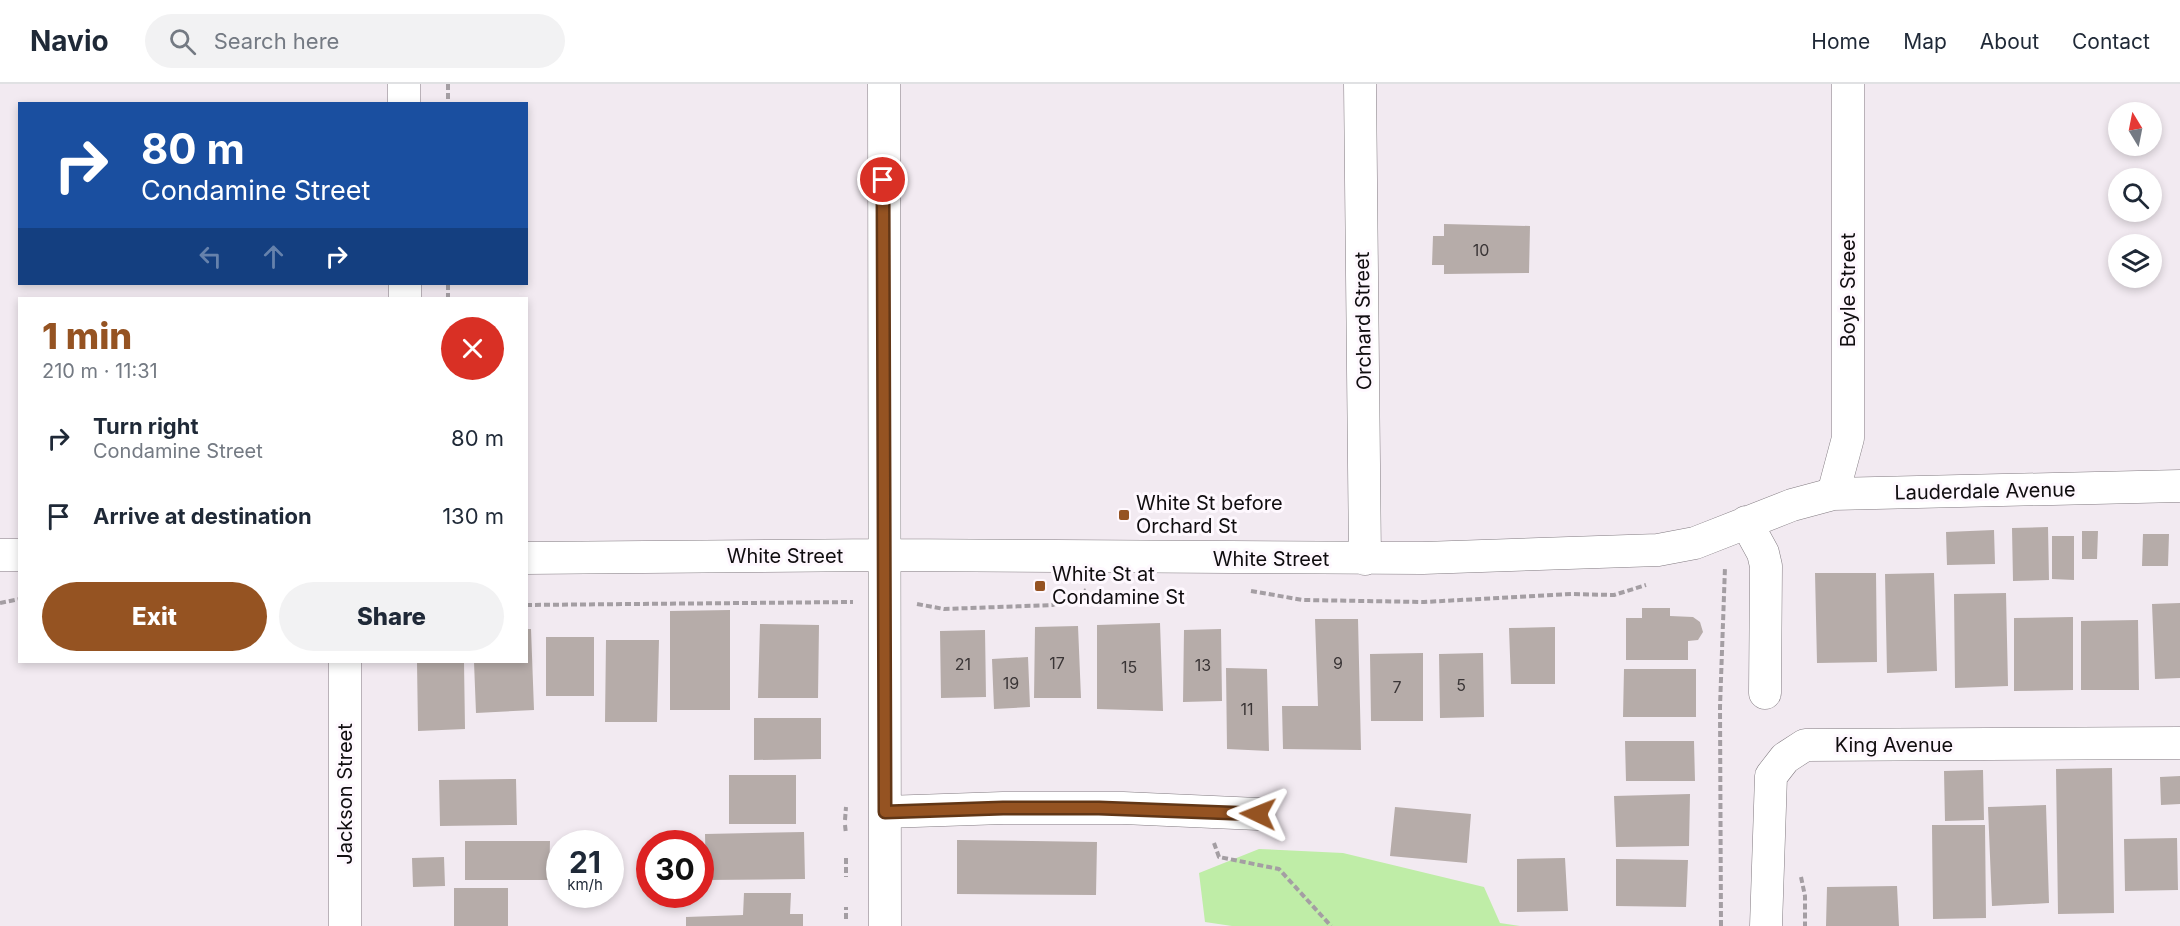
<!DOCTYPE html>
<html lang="en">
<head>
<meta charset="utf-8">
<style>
  :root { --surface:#fff; --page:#f2f2f3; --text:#1f2937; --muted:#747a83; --line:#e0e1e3; --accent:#955322 }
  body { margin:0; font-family:Inter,sans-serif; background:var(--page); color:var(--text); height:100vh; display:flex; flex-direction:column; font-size:22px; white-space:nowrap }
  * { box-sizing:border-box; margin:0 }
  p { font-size:20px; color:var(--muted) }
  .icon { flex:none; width:33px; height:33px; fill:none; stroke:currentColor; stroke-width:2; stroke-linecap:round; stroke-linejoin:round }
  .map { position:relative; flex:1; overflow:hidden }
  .panel { position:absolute; left:18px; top:213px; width:510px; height:366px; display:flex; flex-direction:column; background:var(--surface); border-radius:0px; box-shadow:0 3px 9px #0003 }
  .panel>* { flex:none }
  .guide { position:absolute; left:18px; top:18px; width:510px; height:183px; border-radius:0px; box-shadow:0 3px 9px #0003; background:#1a4fa0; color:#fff; overflow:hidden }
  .needle { width:39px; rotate:350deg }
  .buttons { position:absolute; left:2108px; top:18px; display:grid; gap:12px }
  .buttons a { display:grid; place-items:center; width:54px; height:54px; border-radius:50%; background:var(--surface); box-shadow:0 3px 9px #0003; font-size:30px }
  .speed { position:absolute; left:546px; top:746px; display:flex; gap:12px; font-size:30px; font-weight:700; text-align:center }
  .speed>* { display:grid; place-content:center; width:78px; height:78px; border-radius:50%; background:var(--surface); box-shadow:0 3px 9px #0003; line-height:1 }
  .speed small { font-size:15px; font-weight:400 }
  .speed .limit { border:9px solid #d22; background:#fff; color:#111 }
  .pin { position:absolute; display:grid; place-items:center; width:51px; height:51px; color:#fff; margin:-26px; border:3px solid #fff; border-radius:50%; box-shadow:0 2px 6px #0007 }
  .me { position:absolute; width:66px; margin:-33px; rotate:272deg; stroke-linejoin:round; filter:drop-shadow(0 0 4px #0008) }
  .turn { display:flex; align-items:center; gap:21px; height:126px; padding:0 24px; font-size:27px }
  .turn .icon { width:78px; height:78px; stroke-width:2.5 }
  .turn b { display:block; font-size:42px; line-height:51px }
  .lanes { display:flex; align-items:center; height:57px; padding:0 24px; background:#0003; justify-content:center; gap:30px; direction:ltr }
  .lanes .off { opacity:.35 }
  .round { display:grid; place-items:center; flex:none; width:63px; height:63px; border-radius:32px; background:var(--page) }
  .overview { display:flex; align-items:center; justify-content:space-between; height:102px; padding:0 24px }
  h1 { font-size:36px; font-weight:800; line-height:45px; color:var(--accent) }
  .primary-button { display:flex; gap:12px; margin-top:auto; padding:12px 24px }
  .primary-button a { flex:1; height:69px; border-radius:36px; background:var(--accent); color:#fff; font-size:24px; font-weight:800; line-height:69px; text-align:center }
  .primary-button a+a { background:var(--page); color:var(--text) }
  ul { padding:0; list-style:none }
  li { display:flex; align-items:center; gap:18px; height:78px; padding:0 24px }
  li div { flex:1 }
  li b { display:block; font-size:22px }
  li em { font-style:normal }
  header { display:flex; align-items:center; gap:36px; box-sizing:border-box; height:84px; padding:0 30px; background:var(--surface); border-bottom:2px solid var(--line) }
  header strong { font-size:28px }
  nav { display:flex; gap:33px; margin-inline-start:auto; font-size:21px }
  .search { width:420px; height:54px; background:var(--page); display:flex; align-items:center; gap:15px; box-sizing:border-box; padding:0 21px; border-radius:33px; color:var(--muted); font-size:22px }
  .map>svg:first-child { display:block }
  .green { fill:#bfeda7 }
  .building { fill:#b6aca9 }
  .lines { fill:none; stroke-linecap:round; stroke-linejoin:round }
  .minor-casing { stroke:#827b81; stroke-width:33 }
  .path { stroke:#a49ea3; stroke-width:4; stroke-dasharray:6 3; stroke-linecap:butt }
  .minor { stroke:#fff; stroke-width:32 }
  .route-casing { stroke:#613616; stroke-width:15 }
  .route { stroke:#955322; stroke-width:10 }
  .poi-dot { fill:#955322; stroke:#fef8fe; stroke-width:2 }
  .labels { text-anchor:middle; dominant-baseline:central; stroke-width:6; stroke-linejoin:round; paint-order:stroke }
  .number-label { font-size:16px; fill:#3a3536 }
  .street-label { font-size:20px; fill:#100d0f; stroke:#fef8fe }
  .poi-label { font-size:20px; fill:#100d0f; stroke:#fef8fe; text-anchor:start }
</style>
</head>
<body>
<header>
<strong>Navio</strong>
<div class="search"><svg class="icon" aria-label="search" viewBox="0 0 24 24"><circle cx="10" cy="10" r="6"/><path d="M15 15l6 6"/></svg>Search here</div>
<nav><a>Home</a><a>Map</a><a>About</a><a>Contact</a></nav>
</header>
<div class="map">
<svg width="2180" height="842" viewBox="0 0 2180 842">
  <rect width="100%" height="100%" fill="#f2eaf1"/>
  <path class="green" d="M 1259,765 L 1343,769 L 1484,803 L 1500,839 L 1520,842 L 1232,842 L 1205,838 L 1199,789 Z"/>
  <path class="building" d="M 1444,140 L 1530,142 L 1529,189 L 1444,190 L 1444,181 L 1432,181 L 1433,152 L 1444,152 Z
    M 2048,443 L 2049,496 L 2013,497 L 2012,444 Z
    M 1994,446 L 1995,480 L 1947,481 L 1946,448 Z
    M 2082,447 L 2098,447 L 2097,475 L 2082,475 Z
    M 2143,450 L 2169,450 L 2168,482 L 2142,482 Z
    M 2052,452 L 2074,452 L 2074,496 L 2052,495 Z
    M 1815,489 L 1876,489 L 1877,578 L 1817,579 Z
    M 1934,489 L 1937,587 L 1887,589 L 1885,490 Z
    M 2006,509 L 2008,602 L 1955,604 L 1954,510 Z
    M 2180,519 L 2180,594 L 2155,595 L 2152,520 Z
    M 1642,524 L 1670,524 L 1670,532 L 1693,533 L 1700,538 L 1703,548 L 1698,556 L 1688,557 L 1688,576 L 1626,576 L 1626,534 L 1642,534 Z
    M 730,526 L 730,626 L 670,626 L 670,527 Z
    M 2073,533 L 2073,606 L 2014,607 L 2014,534 Z
    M 1315,535 L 1358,535 L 1361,666 L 1283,665 L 1282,622 L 1318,622 Z
    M 2138,536 L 2139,606 L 2081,606 L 2081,537 Z
    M 1160,539 L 1163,627 L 1097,625 L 1097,541 Z
    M 760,540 L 819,541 L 818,614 L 758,614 Z
    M 1078,542 L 1081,614 L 1034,614 L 1035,543 Z
    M 1555,543 L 1555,600 L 1511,600 L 1509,544 Z
    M 526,545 L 531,545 L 534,626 L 476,629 L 474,578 L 526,578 Z
    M 1221,545 L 1222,617 L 1183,618 L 1184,546 Z
    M 985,546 L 986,613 L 941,614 L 940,547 Z
    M 546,553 L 594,553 L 594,612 L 546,612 Z
    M 606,556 L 659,556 L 657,638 L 605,638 Z
    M 1423,569 L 1423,637 L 1371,637 L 1370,570 Z
    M 1483,569 L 1484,633 L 1440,634 L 1439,570 Z
    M 1028,573 L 1030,623 L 994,625 L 992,575 Z
    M 417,578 L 464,578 L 465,645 L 418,647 Z
    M 1226,584 L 1267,585 L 1269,667 L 1227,665 Z
    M 1624,585 L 1696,585 L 1696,633 L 1623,633 Z
    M 754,634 L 821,634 L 821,675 L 754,676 Z
    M 1625,657 L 1694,657 L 1695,697 L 1626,697 Z
    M 2112,684 L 2114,829 L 2058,830 L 2056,685 Z
    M 1983,686 L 1984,736 L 1945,737 L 1944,687 Z
    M 729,691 L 796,691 L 796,740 L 729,740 Z
    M 2180,692 L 2180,720 L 2161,721 L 2160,693 Z
    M 516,695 L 517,741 L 440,742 L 439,696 Z
    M 1690,710 L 1689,762 L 1616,763 L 1614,712 Z
    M 2046,721 L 2049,819 L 1992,822 L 1988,723 Z
    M 1395,723 L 1471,730 L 1467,779 L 1390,772 Z
    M 1932,741 L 1985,741 L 1986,834 L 1933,835 Z
    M 804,748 L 805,795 L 706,796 L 705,750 Z
    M 2177,754 L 2178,806 L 2125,807 L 2124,755 Z
    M 957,756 L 1097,758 L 1096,811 L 957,810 Z
    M 465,757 L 550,757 L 549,796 L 465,796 Z
    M 444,773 L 445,802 L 413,803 L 412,774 Z
    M 1565,774 L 1568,827 L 1517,828 L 1517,775 Z
    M 1616,775 L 1688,776 L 1686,823 L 1616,822 Z
    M 1897,802 L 1899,842 L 1826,842 L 1827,803 Z
    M 454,804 L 508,804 L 508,842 L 454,842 Z
    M 744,809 L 791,809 L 790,830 L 803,830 L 803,842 L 686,842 L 686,833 L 743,831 Z"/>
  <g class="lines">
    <defs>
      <path id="minor" d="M 404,0 L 404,20
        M 884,0 L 885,842
        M 1360,0 L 1365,475
        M 405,200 L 405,214
        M 1833,410 L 1848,354 L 1848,0
        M 1746,438 L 1763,469 L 1766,482 L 1765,609
        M 0,471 L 20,471
        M 526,474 L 884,471 L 1423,474 L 1658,466 L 1695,459 L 1792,421 L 1833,410 L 2180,402
        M 885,728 L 1003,724 L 1123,724 L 1258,730
        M 345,842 L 345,578
        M 1766,842 L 1771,692 L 1785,674 L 1805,661 L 2180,659"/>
    </defs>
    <use href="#minor" class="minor-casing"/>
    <path class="path" d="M 448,0 L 448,20
      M 448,200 L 448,214
      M 1251,507 L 1303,516 L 1424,518 L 1571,510 L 1614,511 L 1646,501
      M 0,519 L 20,515
      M 917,520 L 944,525 L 1053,521 L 1086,506
      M 526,521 L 853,518
      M 845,736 L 846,723
      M 845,741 L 846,750
      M 1214,759 L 1219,773 L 1279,785 L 1331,842
      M 846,774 L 846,793
      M 1801,793 L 1805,812 L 1805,842
      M 846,835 L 846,823
      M 1721,842 L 1720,623 L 1725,483"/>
    <use href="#minor" class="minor"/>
  </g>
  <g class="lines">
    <defs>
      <path id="route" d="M 883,96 L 885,728 L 1003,724 L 1099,724 L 1258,730"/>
    </defs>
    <use href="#route" class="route-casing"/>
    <use href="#route" class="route"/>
  </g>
  <g class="poi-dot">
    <rect x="1118" y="425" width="12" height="12" rx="3"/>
    <rect x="1034" y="496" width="12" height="12" rx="3"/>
  </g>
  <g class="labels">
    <g class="number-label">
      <text x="1481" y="166">10</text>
      <text x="1057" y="579">17</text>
      <text x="1338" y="579">9</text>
      <text x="963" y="580">21</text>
      <text x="1203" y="581">13</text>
      <text x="1129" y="583">15</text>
      <text x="1011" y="599">19</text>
      <text x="1461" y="601">5</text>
      <text x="1397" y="603">7</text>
      <text x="1247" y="625">11</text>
    </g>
    <g class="street-label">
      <text transform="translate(1848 206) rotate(-90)">Boyle Street</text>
      <text transform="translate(1363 237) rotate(-91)">Orchard Street</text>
      <text transform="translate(1985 407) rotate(-1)">Lauderdale Avenue</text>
      <text x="785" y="472">White Street</text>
      <text x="1271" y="475">White Street</text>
      <text x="1894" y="661">King Avenue</text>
      <text transform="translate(345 710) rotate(-90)">Jackson Street</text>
    </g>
    <g class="poi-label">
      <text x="1136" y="419">White St before<tspan x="1136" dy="23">Orchard St</tspan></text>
      <text x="1052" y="490">White St at<tspan x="1052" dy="23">Condamine St</tspan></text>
    </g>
  </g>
</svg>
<div class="buttons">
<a><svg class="needle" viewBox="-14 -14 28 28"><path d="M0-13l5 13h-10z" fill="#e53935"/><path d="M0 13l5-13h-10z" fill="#747a83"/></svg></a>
<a><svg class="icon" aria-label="search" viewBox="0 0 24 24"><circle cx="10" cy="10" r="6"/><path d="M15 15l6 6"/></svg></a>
<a><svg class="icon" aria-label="layers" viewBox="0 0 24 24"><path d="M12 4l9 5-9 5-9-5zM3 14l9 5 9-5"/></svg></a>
</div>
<div class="speed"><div>21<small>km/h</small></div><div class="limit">30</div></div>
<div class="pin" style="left:883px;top:96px;background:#d93025"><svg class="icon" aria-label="arrive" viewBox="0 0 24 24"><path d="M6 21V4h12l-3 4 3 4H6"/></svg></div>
<svg class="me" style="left:1258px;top:730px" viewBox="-20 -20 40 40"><path d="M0-17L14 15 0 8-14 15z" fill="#955322" stroke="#fff" stroke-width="4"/></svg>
<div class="guide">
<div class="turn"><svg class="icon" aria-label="right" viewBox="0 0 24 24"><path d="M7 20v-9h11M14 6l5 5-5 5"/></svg><div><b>80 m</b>Condamine Street</div></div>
<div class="lanes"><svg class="icon off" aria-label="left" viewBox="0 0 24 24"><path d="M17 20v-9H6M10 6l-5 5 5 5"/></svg><svg class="icon off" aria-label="ahead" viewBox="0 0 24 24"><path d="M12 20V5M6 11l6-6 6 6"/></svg><svg class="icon" aria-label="right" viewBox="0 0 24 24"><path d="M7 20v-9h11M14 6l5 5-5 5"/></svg></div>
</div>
<section class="panel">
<div class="overview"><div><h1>1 min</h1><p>210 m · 11:31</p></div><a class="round" style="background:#d93025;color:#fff"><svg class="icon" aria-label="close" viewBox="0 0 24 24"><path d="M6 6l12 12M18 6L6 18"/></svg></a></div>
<ul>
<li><svg class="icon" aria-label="right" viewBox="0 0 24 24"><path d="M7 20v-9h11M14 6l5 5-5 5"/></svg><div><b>Turn right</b><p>Condamine Street</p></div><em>80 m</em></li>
<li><svg class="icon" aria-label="arrive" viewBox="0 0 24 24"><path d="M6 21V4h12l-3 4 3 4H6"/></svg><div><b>Arrive at destination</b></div><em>130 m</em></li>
</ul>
<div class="primary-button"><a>Exit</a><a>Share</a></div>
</section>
</div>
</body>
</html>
